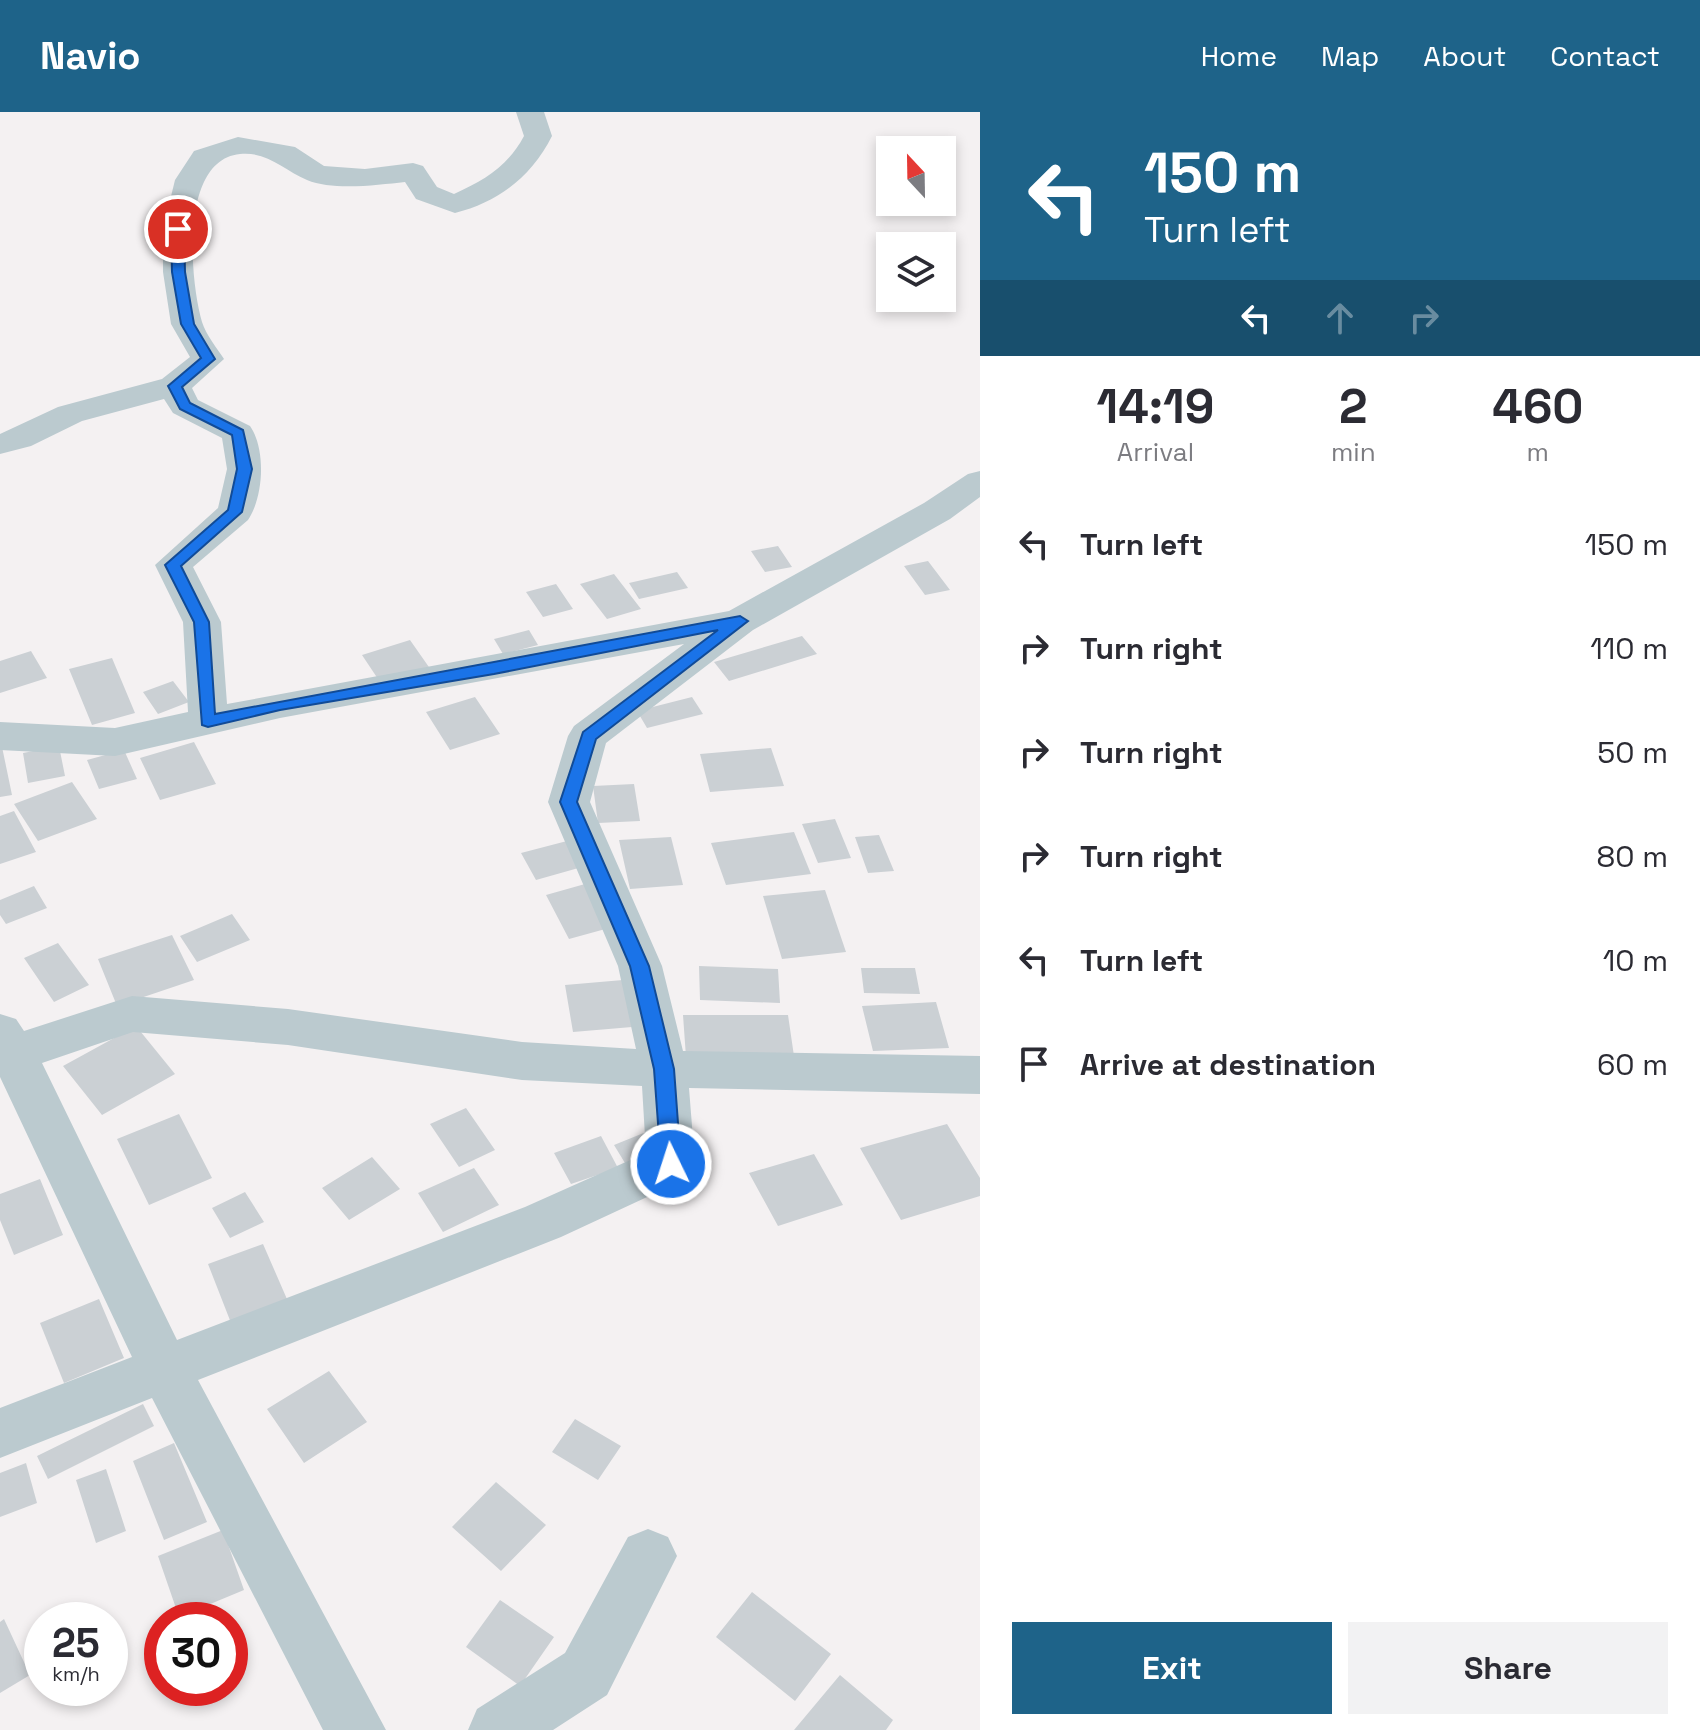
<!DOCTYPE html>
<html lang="en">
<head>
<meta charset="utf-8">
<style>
  :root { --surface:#fff; --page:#f2f2f3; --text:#2b2b33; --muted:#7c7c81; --accent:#1e6389 }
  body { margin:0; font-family:"Space Grotesk",sans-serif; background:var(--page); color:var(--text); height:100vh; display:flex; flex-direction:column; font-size:30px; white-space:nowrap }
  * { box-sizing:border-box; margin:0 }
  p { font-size:26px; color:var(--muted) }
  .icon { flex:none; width:44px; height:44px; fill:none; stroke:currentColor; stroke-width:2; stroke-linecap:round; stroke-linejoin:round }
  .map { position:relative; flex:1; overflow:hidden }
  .sheet { display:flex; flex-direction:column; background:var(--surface); width:720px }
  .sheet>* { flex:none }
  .banner { background:#1e6389; color:#fff; overflow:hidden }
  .needle { width:52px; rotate:338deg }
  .controls { position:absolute; left:876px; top:24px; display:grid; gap:16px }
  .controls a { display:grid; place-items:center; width:80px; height:80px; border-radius:0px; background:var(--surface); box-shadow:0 4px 12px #0003; font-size:40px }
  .speed { position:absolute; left:24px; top:1490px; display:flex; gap:16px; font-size:40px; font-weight:700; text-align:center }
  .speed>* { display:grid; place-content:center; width:104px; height:104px; border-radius:50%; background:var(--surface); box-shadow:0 4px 12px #0003; line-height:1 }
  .speed small { font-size:20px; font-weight:400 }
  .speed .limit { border:12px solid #d22; background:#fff; color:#111 }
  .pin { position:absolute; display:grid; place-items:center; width:68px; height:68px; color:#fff; margin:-34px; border:4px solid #fff; border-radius:50%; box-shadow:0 2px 8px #0007 }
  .me { position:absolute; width:88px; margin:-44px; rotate:356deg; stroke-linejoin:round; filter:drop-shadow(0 0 6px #0008) }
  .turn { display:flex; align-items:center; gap:28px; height:168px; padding:0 32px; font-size:36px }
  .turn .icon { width:104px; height:104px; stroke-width:2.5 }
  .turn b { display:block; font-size:56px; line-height:68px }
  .lanes { display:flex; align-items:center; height:76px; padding:0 32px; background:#0003; justify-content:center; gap:40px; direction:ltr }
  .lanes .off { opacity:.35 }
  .eta { display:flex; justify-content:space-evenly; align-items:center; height:136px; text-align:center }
  .eta b { font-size:48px; font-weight:700; line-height:56px }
  .cta { display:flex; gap:16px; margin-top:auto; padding:16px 32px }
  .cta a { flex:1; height:92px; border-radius:0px; background:var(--accent); color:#fff; font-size:32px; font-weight:700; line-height:92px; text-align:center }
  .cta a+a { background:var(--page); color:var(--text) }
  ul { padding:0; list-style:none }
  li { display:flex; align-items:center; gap:24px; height:104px; padding:0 32px }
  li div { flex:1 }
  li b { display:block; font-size:30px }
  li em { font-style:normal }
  header { display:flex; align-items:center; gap:48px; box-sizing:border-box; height:112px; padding:0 40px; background:var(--accent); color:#fff }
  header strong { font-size:38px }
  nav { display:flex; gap:44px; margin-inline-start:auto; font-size:28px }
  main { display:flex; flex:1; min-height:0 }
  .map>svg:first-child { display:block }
  .building { fill:#cbd0d4 }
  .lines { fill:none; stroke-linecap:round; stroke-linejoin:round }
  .minor { fill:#bbcacf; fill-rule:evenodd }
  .route { fill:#1a73e8; stroke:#114b97; stroke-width:2 }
</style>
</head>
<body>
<header>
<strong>Navio</strong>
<nav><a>Home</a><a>Map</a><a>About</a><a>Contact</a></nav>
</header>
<main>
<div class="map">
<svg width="980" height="1618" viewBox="0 0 980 1618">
  <rect width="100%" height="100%" fill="#f4f1f2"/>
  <path class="building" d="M 778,434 L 792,455 L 765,460 L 751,439 Z
    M 928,449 L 950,478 L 925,483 L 904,454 Z
    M 677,460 L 688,476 L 639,487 L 629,471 Z
    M 614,462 L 641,497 L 607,507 L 580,472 Z
    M 556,472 L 573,497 L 543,505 L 526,480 Z
    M 529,518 L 538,533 L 503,542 L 494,527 Z
    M 802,524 L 817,542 L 729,569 L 714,550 Z
    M 410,528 L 431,558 L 382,573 L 362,543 Z
    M 31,539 L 47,566 L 0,581 L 0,549 Z
    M 112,546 L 135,601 L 92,613 L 69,557 Z
    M 173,569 L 189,590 L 158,602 L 143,580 Z
    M 475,585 L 500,622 L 450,638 L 426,600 Z
    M 692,585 L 703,602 L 647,616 L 637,599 Z
    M 1,630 L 12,683 L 0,685 L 0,631 Z
    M 194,630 L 216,672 L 160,688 L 140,646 Z
    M 59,634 L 65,664 L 28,671 L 23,641 Z
    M 771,636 L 784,674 L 710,680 L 700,642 Z
    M 124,638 L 137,667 L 99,677 L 87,648 Z
    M 72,670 L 97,707 L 38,729 L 14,692 Z
    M 634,672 L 640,709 L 598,711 L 593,674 Z
    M 14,699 L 36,740 L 0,752 L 0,704 Z
    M 835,707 L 851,746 L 818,751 L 802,712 Z
    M 794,720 L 811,762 L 726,773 L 711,731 Z
    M 879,723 L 894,759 L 868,761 L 855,725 Z
    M 671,725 L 683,773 L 630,777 L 619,728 Z
    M 567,729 L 582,755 L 536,768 L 521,741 Z
    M 585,772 L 609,816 L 569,827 L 546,783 Z
    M 34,774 L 47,796 L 6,812 L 0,803 L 0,788 Z
    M 825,778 L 846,840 L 782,847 L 763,784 Z
    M 232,802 L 250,828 L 197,850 L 180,824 Z
    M 172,823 L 194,868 L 117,894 L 98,847 Z
    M 58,831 L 89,873 L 54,890 L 24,846 Z
    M 699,854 L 778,857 L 780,891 L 700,888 Z
    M 861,856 L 915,856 L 920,882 L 864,881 Z
    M 623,868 L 632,915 L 573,920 L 565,873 Z
    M 936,890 L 949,936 L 873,939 L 862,894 Z
    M 683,903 L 788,903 L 794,944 L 686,945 Z
    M 136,914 L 175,962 L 102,1003 L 63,954 Z
    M 466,996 L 495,1038 L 459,1055 L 430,1012 Z
    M 179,1002 L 212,1066 L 149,1093 L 117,1027 Z
    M 947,1012 L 980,1066 L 980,1084 L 901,1108 L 860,1036 Z
    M 651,1018 L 665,1041 L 628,1056 L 614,1033 Z
    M 601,1024 L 618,1056 L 571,1072 L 554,1041 Z
    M 814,1042 L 843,1093 L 778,1114 L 749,1061 Z
    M 372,1045 L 400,1077 L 349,1108 L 322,1076 Z
    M 474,1056 L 499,1093 L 443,1120 L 418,1081 Z
    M 40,1067 L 63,1123 L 14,1143 L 0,1108 L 0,1082 Z
    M 245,1080 L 264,1110 L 230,1126 L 212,1096 Z
    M 263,1132 L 290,1194 L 233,1216 L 208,1152 Z
    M 99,1187 L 124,1246 L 64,1271 L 40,1211 Z
    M 329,1259 L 367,1310 L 304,1351 L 267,1297 Z
    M 143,1292 L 154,1314 L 48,1367 L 37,1344 Z
    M 575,1307 L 621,1334 L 598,1368 L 552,1340 Z
    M 174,1331 L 207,1410 L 164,1428 L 133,1349 Z
    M 26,1351 L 37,1391 L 0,1405 L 0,1361 Z
    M 106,1357 L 126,1419 L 96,1431 L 76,1368 Z
    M 496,1370 L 546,1413 L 501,1459 L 452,1415 Z
    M 223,1418 L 244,1478 L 179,1505 L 158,1444 Z
    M 752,1480 L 831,1542 L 795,1589 L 716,1525 Z
    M 500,1488 L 554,1525 L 520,1574 L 466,1535 Z
    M 4,1507 L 30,1563 L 0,1581 L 0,1510 Z
    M 840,1563 L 893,1608 L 886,1618 L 794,1618 Z"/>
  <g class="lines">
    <path class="minor" d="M 516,0 L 544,0 L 552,24 C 532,64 499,90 455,101 L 416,87 L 405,70 C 377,73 333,79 307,68 C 284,58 267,39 240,42 C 179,48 190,169 202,210 C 206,223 217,236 224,247 L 192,276 L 198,288 L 250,314 C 266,337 264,384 248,408 L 193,455 L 221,510 L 227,592 L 729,499 L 924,391 L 968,362 L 980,359 L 980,385 L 950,407 L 753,518 L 606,631 L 590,690 L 662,854 L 683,939 L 980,944 L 980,982 L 689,976 L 695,1052 L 688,1066 L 561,1125 L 198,1268 L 386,1618 L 323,1618 L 152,1286 L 0,1346 L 0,1296 L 132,1245 L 0,965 L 0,902 L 16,907 L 24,919 L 132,884 L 288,897 L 522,930 L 636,937 L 618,854 L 548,690 L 568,624 L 574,614 L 684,532 L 280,606 L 115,644 L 0,638 L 0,610 L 115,616 L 188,600 L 183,510 L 155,453 L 218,396 L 227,357 L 222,326 L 173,301 L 164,287 L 82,309 L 31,334 L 0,342 L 0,322 L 58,295 L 162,267 L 190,245 L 171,212 L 163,160 L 163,117 L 175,68 L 194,39 L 238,25 L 295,35 L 324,54 L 365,57 L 413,51 L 423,54 L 437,75 L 454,82 C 485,68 508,54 524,24 ZM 133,920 L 288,933 L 522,968 L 642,974 L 646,1041 L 525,1095 L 177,1228 L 42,951 Z
      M 648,1417 L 668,1425 L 677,1444 L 607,1583 L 553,1618 L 468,1618 L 477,1597 L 565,1541 L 628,1425 Z"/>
  </g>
  <path class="route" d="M 178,113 L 184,117 L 185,160 L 194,212 L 215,247 L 182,275 L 190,291 L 243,318 L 252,357 L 242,400 L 181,454 L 209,510 L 215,602 L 740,504 L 748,509 L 596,627 L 577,690 L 649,854 L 674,957 L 681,1052 L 678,1058 L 671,1061 L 664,1058 L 661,1052 L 654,957 L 630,854 L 560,690 L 583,620 L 718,518 L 494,562 L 280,598 L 208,615 L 202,613 L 194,510 L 165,453 L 228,398 L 237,357 L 232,323 L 180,297 L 168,274 L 201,246 L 181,212 L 172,160 L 171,117 Z"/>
</svg>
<div class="controls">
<a><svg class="needle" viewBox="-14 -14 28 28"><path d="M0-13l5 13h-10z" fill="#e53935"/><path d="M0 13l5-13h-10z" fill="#7c7c81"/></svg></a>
<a><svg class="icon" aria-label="layers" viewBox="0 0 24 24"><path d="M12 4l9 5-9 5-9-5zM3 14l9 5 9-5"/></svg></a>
</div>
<div class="speed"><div>25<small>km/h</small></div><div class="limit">30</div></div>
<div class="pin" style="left:178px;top:117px;background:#d93025"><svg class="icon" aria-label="arrive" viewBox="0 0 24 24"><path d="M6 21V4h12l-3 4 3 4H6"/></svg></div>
<svg class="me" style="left:671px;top:1052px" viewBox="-20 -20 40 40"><circle r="17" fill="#1a73e8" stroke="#fff" stroke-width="3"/><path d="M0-11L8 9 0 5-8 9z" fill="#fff"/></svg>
</div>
<section class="sheet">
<div class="banner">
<div class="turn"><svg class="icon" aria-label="left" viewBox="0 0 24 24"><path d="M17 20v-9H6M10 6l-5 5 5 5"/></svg><div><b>150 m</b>Turn left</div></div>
<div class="lanes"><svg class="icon" aria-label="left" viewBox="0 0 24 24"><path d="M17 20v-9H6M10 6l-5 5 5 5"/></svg><svg class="icon off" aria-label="ahead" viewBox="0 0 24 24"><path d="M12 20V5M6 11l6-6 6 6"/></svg><svg class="icon off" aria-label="right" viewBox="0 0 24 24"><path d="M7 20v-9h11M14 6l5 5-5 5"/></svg></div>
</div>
<div class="eta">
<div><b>14:19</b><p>Arrival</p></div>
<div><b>2</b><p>min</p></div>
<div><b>460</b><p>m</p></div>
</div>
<ul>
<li><svg class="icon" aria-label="left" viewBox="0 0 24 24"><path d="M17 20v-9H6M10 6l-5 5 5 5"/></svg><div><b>Turn left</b></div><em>150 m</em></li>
<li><svg class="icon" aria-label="right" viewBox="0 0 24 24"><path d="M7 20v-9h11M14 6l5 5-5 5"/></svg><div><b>Turn right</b></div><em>110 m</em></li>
<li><svg class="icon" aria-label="right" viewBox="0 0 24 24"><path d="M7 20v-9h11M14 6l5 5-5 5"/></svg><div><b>Turn right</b></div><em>50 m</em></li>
<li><svg class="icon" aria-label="right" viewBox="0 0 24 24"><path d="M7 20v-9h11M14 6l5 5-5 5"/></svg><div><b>Turn right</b></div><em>80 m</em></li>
<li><svg class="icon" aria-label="left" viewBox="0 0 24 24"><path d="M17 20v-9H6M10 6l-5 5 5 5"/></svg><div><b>Turn left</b></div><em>10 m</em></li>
<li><svg class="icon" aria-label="arrive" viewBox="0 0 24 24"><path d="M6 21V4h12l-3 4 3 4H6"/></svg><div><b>Arrive at destination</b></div><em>60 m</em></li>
</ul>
<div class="cta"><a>Exit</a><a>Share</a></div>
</section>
</main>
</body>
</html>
